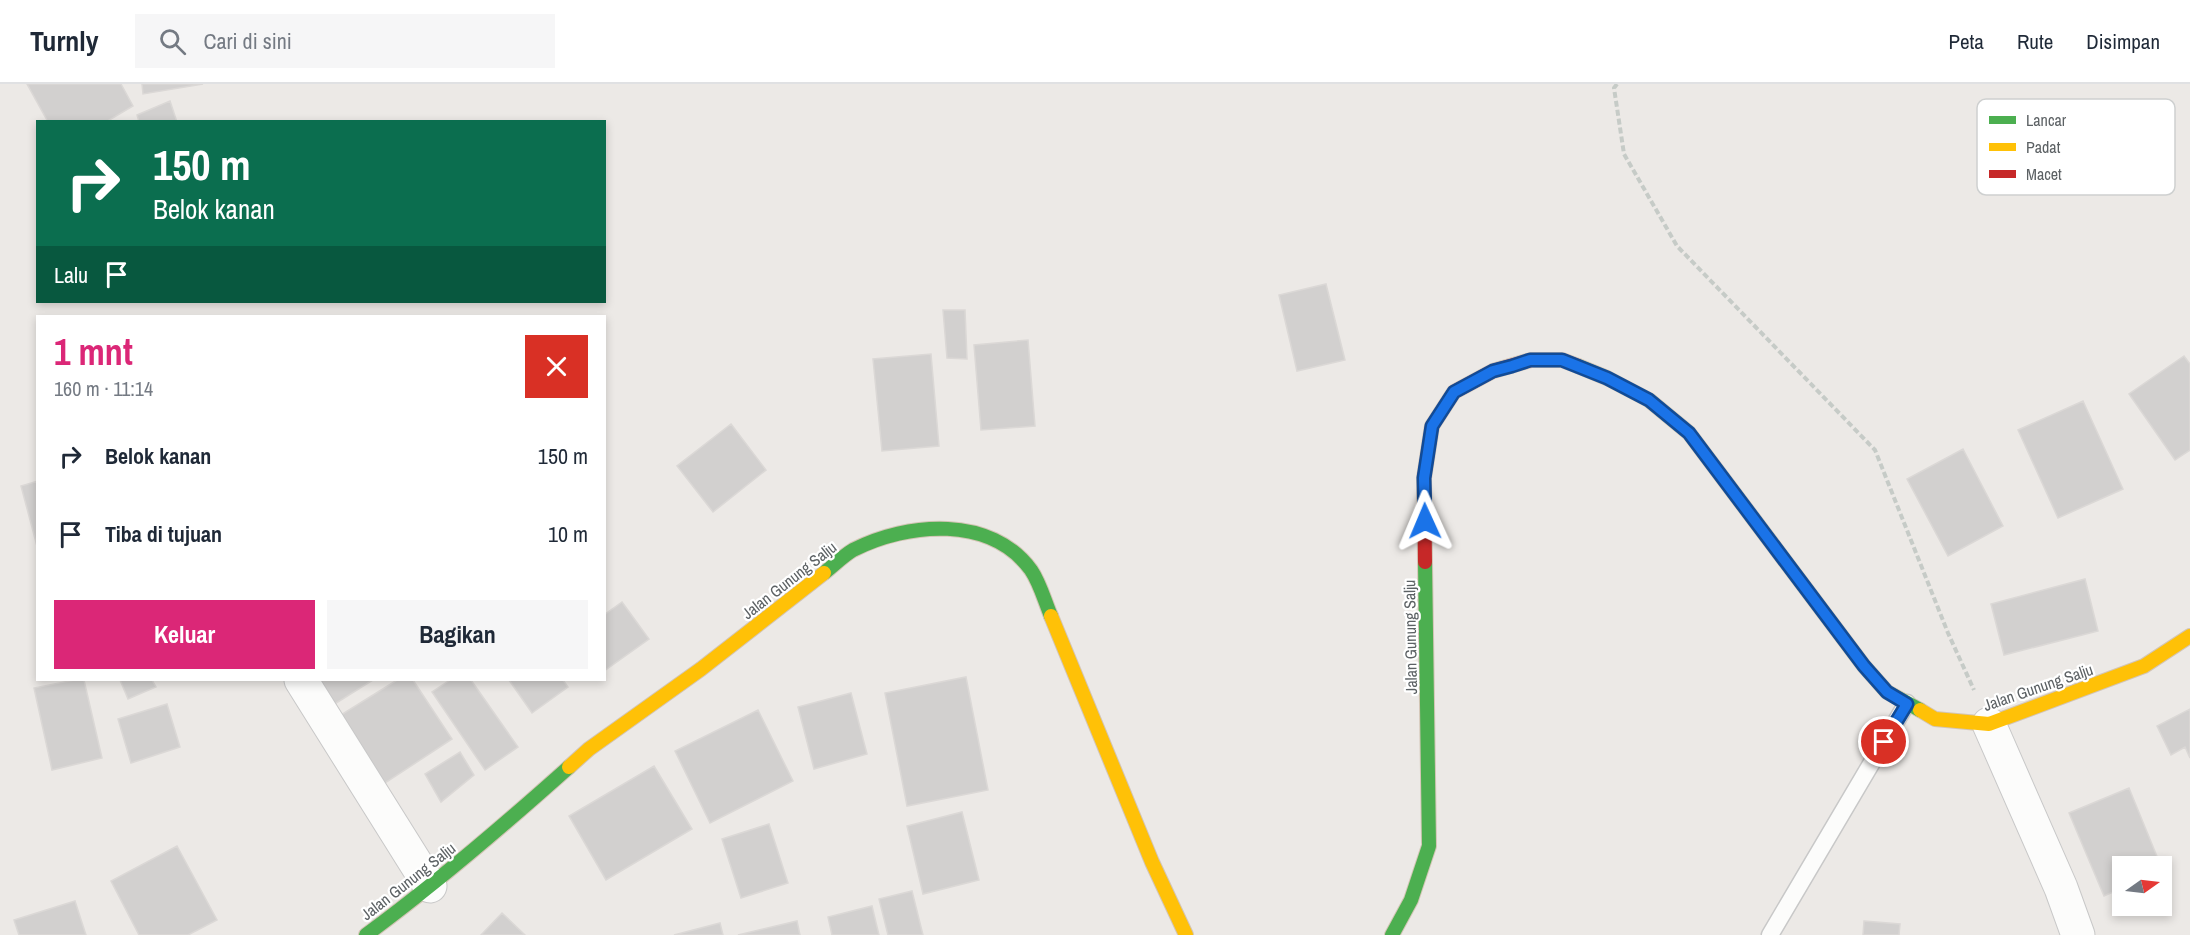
<!DOCTYPE html>
<html lang="id">
<head>
<meta charset="utf-8">
<style>
  :root { --surface:#fff; --page:#f6f6f7; --text:#1f2937; --muted:#747a83; --line:#e0e1e3; --accent:#db2777 }
  body { margin:0; font-family:"Archivo Narrow",sans-serif; background:var(--page); color:var(--text); height:100vh; display:flex; flex-direction:column; font-size:22px; white-space:nowrap }
  * { box-sizing:border-box; margin:0 }
  p { font-size:20px; color:var(--muted) }
  .icon { flex:none; width:33px; height:33px; fill:none; stroke:currentColor; stroke-width:2; stroke-linecap:round; stroke-linejoin:round }
  .map { position:relative; flex:1; overflow:hidden }
  .drawer { position:absolute; left:36px; top:231px; width:570px; height:366px; display:flex; flex-direction:column; background:var(--surface); border-radius:0px; box-shadow:0 3px 9px #0003 }
  .drawer>* { flex:none }
  .guide { position:absolute; left:36px; top:36px; width:570px; height:183px; border-radius:0px; box-shadow:0 3px 9px #0003; background:#0b6e4f; color:#fff; overflow:hidden }
  .needle { width:39px; rotate:76deg }
  .fabs { position:absolute; left:2112px; top:772px; display:grid; gap:12px }
  .fabs a { display:grid; place-items:center; width:60px; height:60px; border-radius:0px; background:var(--surface); box-shadow:0 3px 9px #0003; font-size:30px }
  .pin { position:absolute; display:grid; place-items:center; width:51px; height:51px; color:#fff; margin:-26px; border:3px solid #fff; border-radius:50%; box-shadow:0 2px 6px #0007 }
  .me { position:absolute; width:66px; margin:-33px; rotate:359deg; stroke-linejoin:round; filter:drop-shadow(0 0 4px #0008) }
  .turn { display:flex; align-items:center; gap:21px; height:126px; padding:0 18px; font-size:27px }
  .turn .icon { width:78px; height:78px; stroke-width:2.5 }
  .turn b { display:block; font-size:42px; line-height:51px }
  .then { display:flex; align-items:center; height:57px; padding:0 18px; background:#0003; gap:12px; font-size:22px }
  .round { display:grid; place-items:center; flex:none; width:63px; height:63px; border-radius:0px; background:var(--page) }
  .head { display:flex; align-items:center; justify-content:space-between; height:102px; padding:0 18px }
  h1 { font-size:36px; font-weight:800; line-height:45px; color:var(--accent) }
  .button { display:flex; gap:12px; margin-top:auto; padding:12px 18px }
  .button a { flex:1; height:69px; border-radius:0px; background:var(--accent); color:#fff; font-size:24px; font-weight:800; line-height:69px; text-align:center }
  .button a+a { background:var(--page); color:var(--text) }
  ul { padding:0; list-style:none }
  li { display:flex; align-items:center; gap:18px; height:78px; padding:0 18px }
  li div { flex:1 }
  li b { display:block; font-size:22px }
  li em { font-style:normal }
  header { display:flex; align-items:center; gap:36px; box-sizing:border-box; height:84px; padding:0 30px; background:var(--surface); border-bottom:2px solid var(--line) }
  header strong { font-size:28px }
  nav { display:flex; gap:33px; margin-inline-start:auto; font-size:21px }
  .search { width:420px; height:54px; background:var(--page); display:flex; align-items:center; gap:15px; box-sizing:border-box; padding:0 21px; border-radius:0px; color:var(--muted); font-size:22px }
  .map>svg:first-child { display:block }
  .building { fill:#d2d0cf; stroke:#dbd8d6; stroke-width:1.5 }
  .lines { fill:none; stroke-linecap:round; stroke-linejoin:round }
  .lane-casing { stroke:#c8c8c8; stroke-width:19 }
  .street-casing { stroke:#c8c8c8; stroke-width:35 }
  .fast-casing { stroke:#d3c5b5; stroke-width:16 }
  .slow-casing { stroke:#d3c5b5; stroke-width:16 }
  .jam-casing { stroke:#d3c5b5; stroke-width:16 }
  .path { stroke:#c6cbc7; stroke-width:4; stroke-dasharray:6 3; stroke-linecap:butt }
  .lane { stroke:#fcfcfb; stroke-width:16 }
  .street { stroke:#fcfcfb; stroke-width:33 }
  .fast { stroke:#4caf50; stroke-width:14 }
  .slow { stroke:#ffc107; stroke-width:14 }
  .jam { stroke:#c62828; stroke-width:14 }
  .route-casing { stroke:#114b97; stroke-width:15 }
  .route { stroke:#1a73e8; stroke-width:10 }
  .labels { text-anchor:middle; dominant-baseline:central; stroke-width:4.5; stroke-linejoin:round; paint-order:stroke }
  .street-label { font-size:16px; fill:#5c6164; stroke:#fff }
  .key { fill:#fff; stroke:#ced0d0; stroke-width:1.5 }
  .key-label { font-size:16px; fill:#5c6164 }
</style>
</head>
<body>
<header>
<strong>Turnly</strong>
<div class="search"><svg class="icon" aria-label="search" viewBox="0 0 24 24"><circle cx="10" cy="10" r="6"/><path d="M15 15l6 6"/></svg>Cari di sini</div>
<nav><a>Peta</a><a>Rute</a><a>Disimpan</a></nav>
</header>
<div class="map">
<svg width="2190" height="851" viewBox="0 0 2190 851">
  <rect width="100%" height="100%" fill="#ece9e6"/>
  <path class="building" d="M 27,0 L 121,0 L 133,22 L 106,38 L 48,38 Z
    M 142,0 L 203,0 L 143,10 Z
    M 170,17 L 177,38 L 139,38 L 137,31 Z
    M 1326,200 L 1345,276 L 1297,287 L 1279,211 Z
    M 943,226 L 965,226 L 967,275 L 947,274 Z
    M 1028,256 L 1035,342 L 981,346 L 974,261 Z
    M 931,270 L 939,362 L 882,367 L 873,275 Z
    M 2184,272 L 2190,280 L 2190,366 L 2175,376 L 2129,310 Z
    M 2083,317 L 2123,405 L 2058,434 L 2018,346 Z
    M 731,340 L 766,386 L 713,428 L 677,382 Z
    M 1963,365 L 2003,442 L 1948,472 L 1907,395 Z
    M 38,397 L 38,466 L 21,402 Z
    M 2085,495 L 2098,547 L 2004,571 L 1991,520 Z
    M 622,518 L 649,555 L 604,587 L 604,531 Z
    M 966,593 L 988,706 L 907,722 L 885,609 Z
    M 74,596 L 84,596 L 102,674 L 52,686 L 34,604 Z
    M 120,596 L 152,596 L 156,603 L 128,615 Z
    M 313,596 L 373,596 L 330,623 Z
    M 397,596 L 413,596 L 452,655 L 379,703 L 336,634 Z
    M 450,596 L 471,596 L 518,663 L 485,686 L 432,608 Z
    M 509,596 L 563,596 L 568,603 L 532,629 Z
    M 851,609 L 867,670 L 814,685 L 798,623 Z
    M 167,620 L 180,663 L 131,679 L 118,635 Z
    M 2190,625 L 2190,674 L 2185,663 L 2171,671 L 2157,642 Z
    M 758,626 L 793,697 L 710,739 L 675,667 Z
    M 460,668 L 474,691 L 441,718 L 425,690 Z
    M 654,682 L 692,745 L 606,796 L 569,732 Z
    M 2129,704 L 2163,787 L 2162,788 L 2162,783 L 2122,783 L 2122,804 L 2104,812 L 2069,729 Z
    M 962,728 L 979,796 L 923,810 L 907,742 Z
    M 769,740 L 788,799 L 741,814 L 722,755 Z
    M 177,762 L 217,836 L 188,851 L 139,851 L 111,797 Z
    M 912,807 L 923,851 L 888,851 L 879,815 Z
    M 75,817 L 86,851 L 19,851 L 14,836 Z
    M 872,822 L 879,851 L 832,851 L 828,833 Z
    M 502,829 L 525,851 L 481,851 Z
    M 797,837 L 800,851 L 738,851 Z
    M 1864,837 L 1900,840 L 1899,851 L 1863,851 Z
    M 720,839 L 723,851 L 674,851 Z"/>
  <g class="lines">
    <defs>
      <path id="lane" d="M 1770,851 L 1907,619"/>
      <path id="street" d="M 301,596 L 430,802
        M 1989,640 L 2061,804 L 2078,851"/>
      <path id="fast" d="M 1578,282 L 1607,294 L 1649,316 L 1689,349 L 1864,582 L 1887,608 L 1920,626
        M 824,489 C 833,482 843,472 853,466 C 908,438 991,431 1031,486 C 1040,499 1045,518 1051,532
        M 366,851 C 437,799 503,742 569,683
        M 1392,851 L 1411,816 L 1429,762 L 1425,478"/>
      <path id="slow" d="M 1051,532 L 1152,778 L 1186,851
        M 1920,626 L 1935,635 L 1989,640 L 2144,582 L 2190,552
        M 569,683 L 589,665 L 701,585 L 824,489"/>
      <path id="jam" d="M 1425,478 L 1424,394 L 1432,342 L 1454,308 L 1493,287 L 1531,276 L 1562,276 L 1578,282"/>
    </defs>
    <use href="#lane" class="lane-casing"/>
    <use href="#street" class="street-casing"/>
    <use href="#fast" class="fast-casing"/>
    <use href="#slow" class="slow-casing"/>
    <use href="#jam" class="jam-casing"/>
    <path class="path" d="M 1617,0 L 1614,4 L 1624,70 L 1677,162 L 1875,366 L 1948,549 L 1974,606"/>
    <use href="#lane" class="lane"/>
    <use href="#street" class="street"/>
    <use href="#fast" class="fast"/>
    <use href="#slow" class="slow"/>
    <use href="#jam" class="jam"/>
  </g>
  <g class="lines">
    <defs>
      <path id="route" d="M 1425,437 L 1424,394 L 1432,342 L 1454,308 L 1493,287 L 1512,282 L 1530,276 L 1562,276 L 1607,294 L 1649,316 L 1689,349 L 1864,582 L 1887,608 L 1907,620 L 1884,658"/>
    </defs>
    <use href="#route" class="route-casing"/>
    <use href="#route" class="route"/>
  </g>
  <g class="labels">
    <g class="street-label">
      <text transform="translate(789 496) rotate(-38)">Jalan Gunung Salju</text>
      <text transform="translate(1410 553) rotate(-91)">Jalan Gunung Salju</text>
      <text transform="translate(2038 603) rotate(-19)">Jalan Gunung Salju</text>
      <text transform="translate(408 797) rotate(-38)">Jalan Gunung Salju</text>
    </g>
  </g>
  <rect x="1977" y="15" width="198" height="96" rx="9" class="key"/>
  <rect x="1989" y="32" width="27" height="8" fill="#4caf50"/>
  <rect x="1989" y="59" width="27" height="8" fill="#ffc107"/>
  <rect x="1989" y="86" width="27" height="8" fill="#c62828"/>
  <g class="key-label">
    <text x="2026" y="42">Lancar</text>
    <text x="2026" y="69">Padat</text>
    <text x="2026" y="96">Macet</text>
  </g>
</svg>
<div class="fabs">
<a><svg class="needle" viewBox="-14 -14 28 28"><path d="M0-13l5 13h-10z" fill="#e53935"/><path d="M0 13l5-13h-10z" fill="#747a83"/></svg></a>
</div>
<div class="pin" style="left:1884px;top:658px;background:#d93025"><svg class="icon" aria-label="arrive" viewBox="0 0 24 24"><path d="M6 21V4h12l-3 4 3 4H6"/></svg></div>
<svg class="me" style="left:1425px;top:437px" viewBox="-20 -20 40 40"><path d="M0-17L14 15 0 8-14 15z" fill="#1a73e8" stroke="#fff" stroke-width="4"/></svg>
<div class="guide">
<div class="turn"><svg class="icon" aria-label="right" viewBox="0 0 24 24"><path d="M7 20v-9h11M14 6l5 5-5 5"/></svg><div><b>150 m</b>Belok kanan</div></div>
<div class="then">Lalu<svg class="icon" aria-label="arrive" viewBox="0 0 24 24"><path d="M6 21V4h12l-3 4 3 4H6"/></svg></div>
</div>
<section class="drawer">
<div class="head"><div><h1>1 mnt</h1><p>160 m · 11:14</p></div><a class="round" style="background:#d93025;color:#fff"><svg class="icon" aria-label="close" viewBox="0 0 24 24"><path d="M6 6l12 12M18 6L6 18"/></svg></a></div>
<ul>
<li><svg class="icon" aria-label="right" viewBox="0 0 24 24"><path d="M7 20v-9h11M14 6l5 5-5 5"/></svg><div><b>Belok kanan</b></div><em>150 m</em></li>
<li><svg class="icon" aria-label="arrive" viewBox="0 0 24 24"><path d="M6 21V4h12l-3 4 3 4H6"/></svg><div><b>Tiba di tujuan</b></div><em>10 m</em></li>
</ul>
<div class="button"><a>Keluar</a><a>Bagikan</a></div>
</section>
</div>
</body>
</html>
